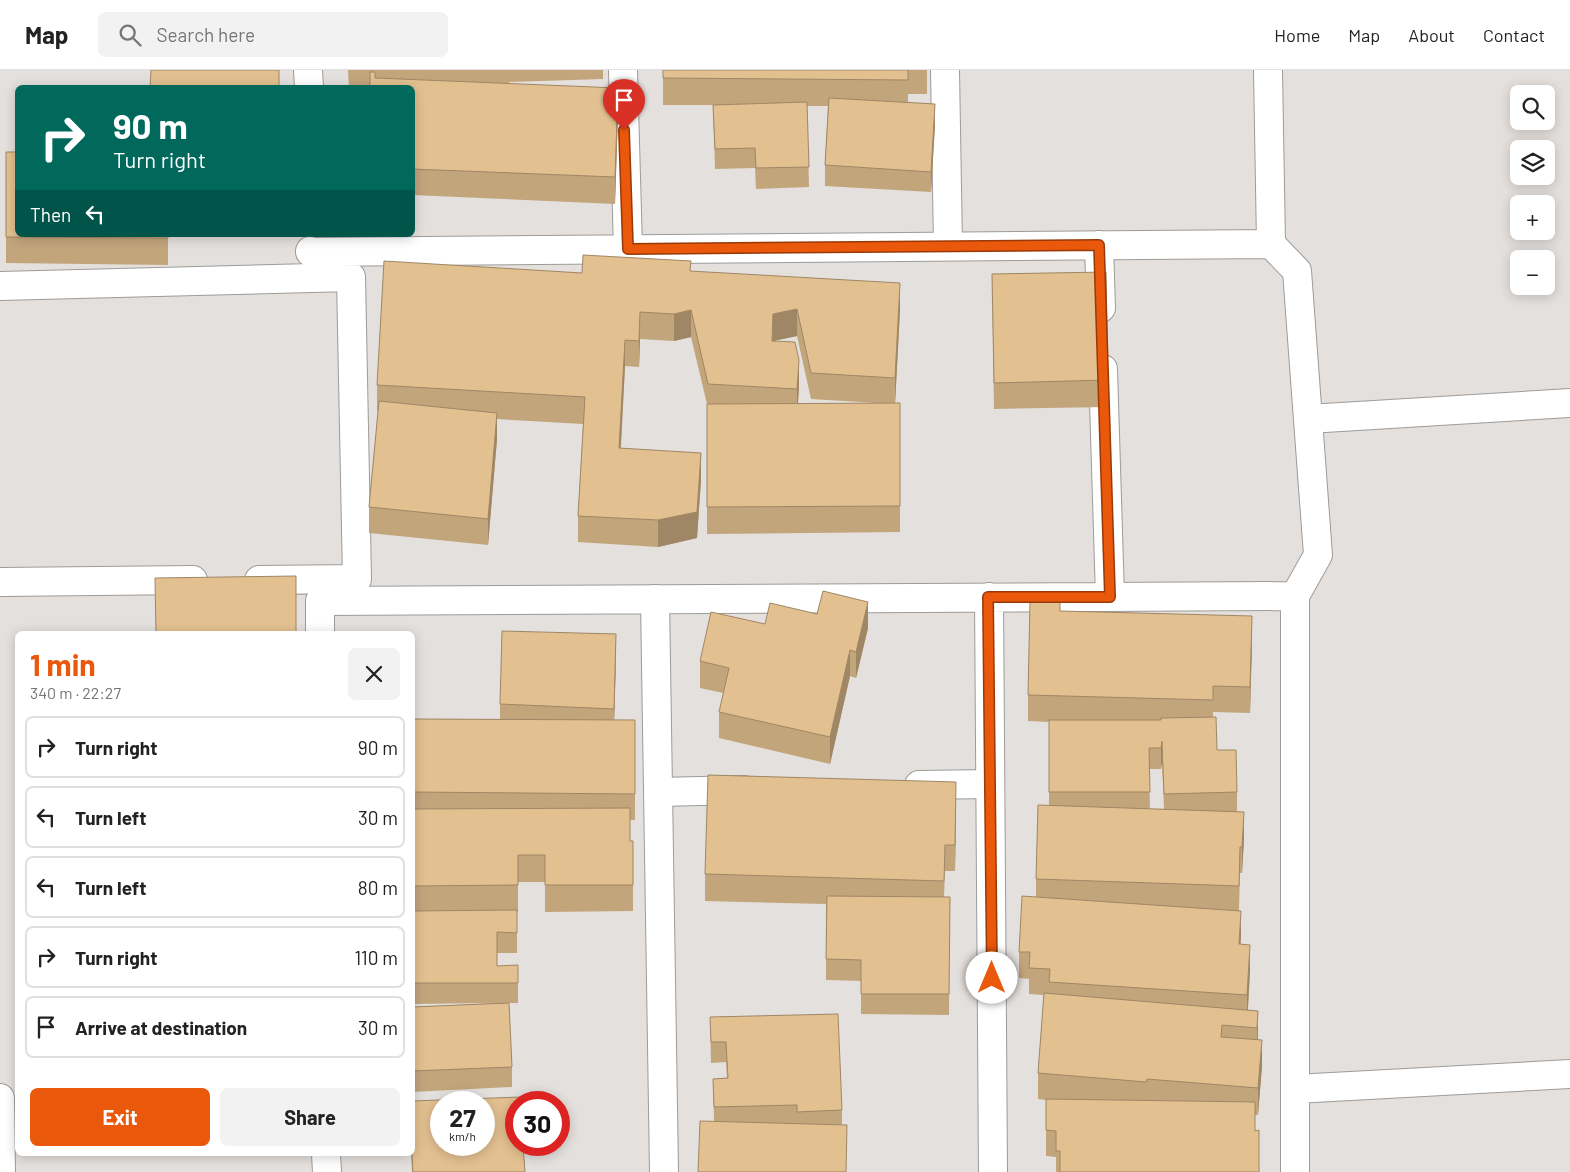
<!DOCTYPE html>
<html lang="en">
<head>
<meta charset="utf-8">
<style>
  :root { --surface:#fff; --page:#f2f2f2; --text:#222; --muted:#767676; --line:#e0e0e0; --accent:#ea580c }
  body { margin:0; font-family:Barlow,sans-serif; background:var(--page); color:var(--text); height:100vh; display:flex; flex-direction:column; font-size:19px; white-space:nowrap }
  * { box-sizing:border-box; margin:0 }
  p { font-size:16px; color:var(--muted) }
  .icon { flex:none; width:28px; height:28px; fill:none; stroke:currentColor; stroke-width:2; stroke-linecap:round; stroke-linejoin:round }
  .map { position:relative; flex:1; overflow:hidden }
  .side { position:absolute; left:15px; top:561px; width:400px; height:525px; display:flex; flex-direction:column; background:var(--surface); border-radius:8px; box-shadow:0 2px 12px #0003 }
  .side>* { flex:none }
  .top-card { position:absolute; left:15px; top:15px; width:400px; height:152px; border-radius:8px; box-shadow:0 2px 12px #0003; background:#00695c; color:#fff; overflow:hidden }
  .tools { position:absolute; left:1510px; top:15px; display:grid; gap:10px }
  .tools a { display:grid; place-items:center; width:45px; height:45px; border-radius:8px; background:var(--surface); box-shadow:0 2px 12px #0003; font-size:25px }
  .speed { position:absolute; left:430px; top:1021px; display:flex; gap:10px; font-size:25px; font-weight:700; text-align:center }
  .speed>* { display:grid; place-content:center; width:65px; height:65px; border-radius:50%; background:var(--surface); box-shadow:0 2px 12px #0003; line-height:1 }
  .speed small { font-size:12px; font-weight:400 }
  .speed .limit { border:8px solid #d22; background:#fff; color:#111 }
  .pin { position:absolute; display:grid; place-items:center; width:42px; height:42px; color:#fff; margin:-51px -21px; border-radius:50% 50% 50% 0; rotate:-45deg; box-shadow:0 0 5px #0007 }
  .pin .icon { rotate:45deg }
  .me { position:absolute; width:55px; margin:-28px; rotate:0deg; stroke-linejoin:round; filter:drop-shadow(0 0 4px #0008) }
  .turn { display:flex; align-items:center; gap:18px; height:105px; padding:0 15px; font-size:22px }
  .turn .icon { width:65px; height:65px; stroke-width:2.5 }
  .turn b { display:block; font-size:35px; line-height:42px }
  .then { display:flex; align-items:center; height:48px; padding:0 15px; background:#0003; gap:10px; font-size:19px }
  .round { display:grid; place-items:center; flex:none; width:52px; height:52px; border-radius:8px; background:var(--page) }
  .head { display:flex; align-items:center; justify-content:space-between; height:85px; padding:0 15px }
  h1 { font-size:30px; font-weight:700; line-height:38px; color:var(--accent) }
  .primary-button { display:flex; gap:10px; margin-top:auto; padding:10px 15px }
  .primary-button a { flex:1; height:58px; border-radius:8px; background:var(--accent); color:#fff; font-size:20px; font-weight:700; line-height:58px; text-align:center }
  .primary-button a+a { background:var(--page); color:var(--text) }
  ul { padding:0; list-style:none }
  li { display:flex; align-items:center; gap:15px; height:62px; margin:0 10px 8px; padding:0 5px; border:2px solid var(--line); border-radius:8px }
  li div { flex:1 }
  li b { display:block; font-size:19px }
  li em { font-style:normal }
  header { display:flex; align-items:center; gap:30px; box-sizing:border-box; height:70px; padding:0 25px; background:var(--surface); border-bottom:1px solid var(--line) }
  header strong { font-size:24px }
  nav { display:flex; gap:28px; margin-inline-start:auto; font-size:18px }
  .search { width:350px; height:45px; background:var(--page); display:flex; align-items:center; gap:12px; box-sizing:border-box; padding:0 18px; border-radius:8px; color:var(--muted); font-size:19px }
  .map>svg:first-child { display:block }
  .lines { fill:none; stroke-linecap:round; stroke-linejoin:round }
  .minor-casing { stroke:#9e9b98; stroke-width:30 }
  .minor { stroke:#fff; stroke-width:28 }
  .wall { fill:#c3a57c; fill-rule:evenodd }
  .shaded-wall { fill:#9f8665 }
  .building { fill:#e3c090; stroke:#9f8665; fill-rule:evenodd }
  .route-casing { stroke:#983908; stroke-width:12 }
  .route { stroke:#ea580c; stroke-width:9 }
</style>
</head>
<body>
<header>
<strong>Map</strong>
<div class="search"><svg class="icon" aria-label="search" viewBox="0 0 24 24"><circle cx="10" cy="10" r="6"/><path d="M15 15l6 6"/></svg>Search here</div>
<nav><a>Home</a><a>Map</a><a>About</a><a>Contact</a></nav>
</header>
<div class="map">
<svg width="1570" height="1102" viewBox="0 0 1570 1102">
  <rect width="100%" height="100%" fill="#e4e0dd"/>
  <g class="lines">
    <defs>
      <path id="minor" d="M 308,0 L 309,18
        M 623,0 L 628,179
        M 945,0 L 948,176
        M 1268,0 L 1271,174 L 1297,201 L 1318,485 L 1295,526 L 1295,1102
        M 1099,175 L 1101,238
        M 310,181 L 351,207 L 357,509 L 320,531 L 320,564
        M 310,182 L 1271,174
        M 0,216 L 351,207
        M 1103,299 L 1110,527
        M 1308,349 L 1570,333
        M 259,510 L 356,509
        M 0,512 L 193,510
        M 989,527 L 993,1102
        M 655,529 L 664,1102
        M 320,531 L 1295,526
        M 919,715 L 990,714
        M 658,722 L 744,720
        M 1295,1019 L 1570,1004
        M 0,1028 L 1,1102
        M 326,1084 L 327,1102"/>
    </defs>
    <use href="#minor" class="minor-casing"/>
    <use href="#minor" class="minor"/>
  </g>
  <path class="wall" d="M 348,0 L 603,0 L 603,9 L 509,12 L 509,13 L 618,44 L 615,134 L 412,125 L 412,18 L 349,18 Z
    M 663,0 L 927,0 L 927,24 L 908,24 L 908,32 L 935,55 L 931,122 L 825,116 L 825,95 L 828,36 L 807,36 L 809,117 L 756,119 L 755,98 L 715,99 L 713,35 L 663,35 Z
    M 6,82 L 168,165 L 168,195 L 6,193 Z
    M 691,201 L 900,240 L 895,333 L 900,333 L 900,462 L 707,464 L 707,334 L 691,267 L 674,271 L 640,269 L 639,297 L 625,296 L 621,379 L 701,410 L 697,468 L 658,477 L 578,472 L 578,446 L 583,354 L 497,349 L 497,369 L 488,475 L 369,463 L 369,437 L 378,341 L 377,341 L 377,315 L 582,203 ZM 797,266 L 811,329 L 877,333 L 798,334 L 799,316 L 773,271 Z
    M 992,204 L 1108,310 L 1108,337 L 994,339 Z
    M 1060,541 L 1252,573 L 1250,643 L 1213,642 L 1213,647 L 1217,680 L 1237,722 L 1237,742 L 1244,769 L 1242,803 L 1240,803 L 1239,840 L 1241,867 L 1240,874 L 1250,901 L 1248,940 L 1258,941 L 1258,970 L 1262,996 L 1258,1045 L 1255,1045 L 1255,1061 L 1259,1102 L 1056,1102 L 1056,1087 L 1046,1086 L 1046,1030 L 1038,1029 L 1038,1003 L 1044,925 L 1029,924 L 1029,909 L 1019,908 L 1019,882 L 1036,827 L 1036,809 L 1049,735 L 1049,652 L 1028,651 L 1028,625 ZM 1162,692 L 1164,739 L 1150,739 L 1149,699 L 1161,699 Z
    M 765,554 L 868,558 L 856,608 L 850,606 L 830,694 L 719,668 L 719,642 L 723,623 L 700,618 L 700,591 Z
    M 616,585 L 614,650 L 635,650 L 635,750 L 630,750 L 630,771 L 633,771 L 633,841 L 545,842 L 545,812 L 518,812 L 518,842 L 517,842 L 517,883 L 497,883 L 497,896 L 518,895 L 518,933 L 509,933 L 512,997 L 512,1017 L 412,1022 L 412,937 L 496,933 L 412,934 L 412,649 L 500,649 L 500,634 Z
    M 956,738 L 955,801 L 945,801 L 944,827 L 950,827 L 949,945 L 861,944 L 861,911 L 826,910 L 826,834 L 705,831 L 705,804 Z
    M 710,947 L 842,1040 L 842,1055 L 847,1082 L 714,1051 L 713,1009 L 727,1008 L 726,992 L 711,993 Z
    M 523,1075 L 525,1102 L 412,1102 L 411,1084 Z"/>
  <path class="shaded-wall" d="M 618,18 L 618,44 L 615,134 L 615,107 Z
    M 935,34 L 935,55 L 931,122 L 931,102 Z
    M 900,213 L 900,240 L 895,335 L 895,308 Z
    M 797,239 L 797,266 L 773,271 L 772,298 L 772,271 L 773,244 Z
    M 691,240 L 691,267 L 674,271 L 674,244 Z
    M 640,242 L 640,269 L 639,297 L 639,271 Z
    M 625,270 L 625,296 L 619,405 L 619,378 Z
    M 799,290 L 799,316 L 797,346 L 797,319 Z
    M 497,343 L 497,369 L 488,475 L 488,449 Z
    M 701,383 L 701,410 L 697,468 L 658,477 L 658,450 Z
    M 868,532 L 868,558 L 856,608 L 856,582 Z
    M 1252,546 L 1252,573 L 1250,643 L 1250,617 Z
    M 616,564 L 616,585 L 614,659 L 614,639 Z
    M 850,580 L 850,606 L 830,694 L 830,667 Z
    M 1162,671 L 1162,692 L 1161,699 L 1161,678 Z
    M 956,712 L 956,738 L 955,801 L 955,775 Z
    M 1244,742 L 1244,769 L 1242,803 L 1242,777 Z
    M 1241,841 L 1241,867 L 1239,900 L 1239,874 Z
    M 1250,875 L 1250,901 L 1247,952 L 1247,925 Z
    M 1258,941 L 1258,967 L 1257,984 L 1257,958 Z
    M 1262,970 L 1262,996 L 1258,1045 L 1258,1018 Z"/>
  <path class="building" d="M 151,0 L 279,0 L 279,18 L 150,18 Z
    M 663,0 L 908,0 L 908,10 L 663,8 Z
    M 370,2 L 375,2 L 375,8 L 618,18 L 615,107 L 412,99 L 412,18 L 370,18 Z
    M 829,28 L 935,34 L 931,102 L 825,95 Z
    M 807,32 L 809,97 L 756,98 L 755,78 L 715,79 L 713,35 Z
    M 6,82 L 18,82 L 18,165 L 168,165 L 168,168 L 6,167 Z
    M 583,185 L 691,191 L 690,201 L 900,213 L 895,308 L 811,303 L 797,239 L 773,244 L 772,271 L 795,272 L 799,290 L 797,319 L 708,314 L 691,240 L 674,244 L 640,242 L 639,271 L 625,270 L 619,378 L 701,383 L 697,442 L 658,450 L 578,446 L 585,327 L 377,315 L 384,191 L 582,203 Z
    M 1106,202 L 1108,310 L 994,313 L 992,204 Z
    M 379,331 L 497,343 L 488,449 L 369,437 Z
    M 900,333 L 900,436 L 707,437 L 707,334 Z
    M 296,506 L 296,564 L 156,564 L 155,508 Z
    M 823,521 L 868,532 L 856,582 L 850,580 L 830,667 L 719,642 L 729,598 L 700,591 L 711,542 L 765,554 L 770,533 L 817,544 Z
    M 1030,531 L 1060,532 L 1060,541 L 1252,546 L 1250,617 L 1213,616 L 1213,630 L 1028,625 Z
    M 502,561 L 616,564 L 614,639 L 500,634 Z
    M 1216,647 L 1217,680 L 1236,680 L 1237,722 L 1164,724 L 1162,671 L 1161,678 L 1149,678 L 1150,722 L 1049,722 L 1049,650 L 1161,650 L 1161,648 Z
    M 412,649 L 635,650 L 635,724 L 412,722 Z
    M 708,705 L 956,712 L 955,775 L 945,775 L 944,811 L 705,804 Z
    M 1038,735 L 1244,742 L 1242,777 L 1240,777 L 1239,816 L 1036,809 Z
    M 630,738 L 630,771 L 633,771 L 633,815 L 545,815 L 545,785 L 518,785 L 518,815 L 412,816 L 412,739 Z
    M 827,826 L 950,827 L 949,924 L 861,924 L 861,890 L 826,889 Z
    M 1022,826 L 1241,841 L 1239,874 L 1250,875 L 1247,925 L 1049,912 L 1050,899 L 1029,898 L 1030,882 L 1019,882 Z
    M 517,840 L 517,863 L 497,862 L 497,896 L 518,895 L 518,913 L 412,913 L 412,841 Z
    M 1044,923 L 1258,941 L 1257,958 L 1222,955 L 1221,967 L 1262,970 L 1258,1018 L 1147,1009 L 1146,1012 L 1038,1003 Z
    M 509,933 L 512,997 L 412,1001 L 412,937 Z
    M 838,944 L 842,1040 L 797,1042 L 797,1035 L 714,1037 L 713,1009 L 728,1008 L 726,972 L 711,972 L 710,947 Z
    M 521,1027 L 521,1032 L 516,1032 L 516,1075 L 523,1075 L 525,1102 L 413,1102 L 412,1084 L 412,1031 ZM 441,1032 L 484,1032 L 484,1075 L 441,1075 Z
    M 1046,1029 L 1255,1032 L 1255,1061 L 1259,1060 L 1259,1102 L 1060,1102 L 1060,1081 L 1056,1081 L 1056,1061 L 1046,1060 Z
    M 700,1051 L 847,1055 L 846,1102 L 698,1102 Z"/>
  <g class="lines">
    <defs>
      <path id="route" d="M 624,60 L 628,179 L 1099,175 L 1110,527 L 988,527 L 992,908"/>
    </defs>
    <use href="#route" class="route-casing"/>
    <use href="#route" class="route"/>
  </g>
</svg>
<div class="tools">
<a><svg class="icon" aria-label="search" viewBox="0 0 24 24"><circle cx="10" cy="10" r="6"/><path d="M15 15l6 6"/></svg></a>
<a><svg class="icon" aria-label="layers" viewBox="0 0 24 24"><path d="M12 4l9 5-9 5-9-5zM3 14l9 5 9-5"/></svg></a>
<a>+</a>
<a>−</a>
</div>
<div class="speed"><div>27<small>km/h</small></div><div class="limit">30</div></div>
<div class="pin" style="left:624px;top:60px;background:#d93025"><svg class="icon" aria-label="arrive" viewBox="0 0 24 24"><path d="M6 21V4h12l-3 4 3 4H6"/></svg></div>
<svg class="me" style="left:992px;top:908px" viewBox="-20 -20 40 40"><circle r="19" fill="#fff"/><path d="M0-13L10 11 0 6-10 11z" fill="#ea580c"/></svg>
<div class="top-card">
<div class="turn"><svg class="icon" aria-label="right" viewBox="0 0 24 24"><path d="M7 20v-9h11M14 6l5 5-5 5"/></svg><div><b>90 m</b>Turn right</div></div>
<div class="then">Then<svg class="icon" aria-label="left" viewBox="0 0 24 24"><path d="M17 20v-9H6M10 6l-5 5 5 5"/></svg></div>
</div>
<section class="side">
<div class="head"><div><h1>1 min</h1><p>340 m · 22:27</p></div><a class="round"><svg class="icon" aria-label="close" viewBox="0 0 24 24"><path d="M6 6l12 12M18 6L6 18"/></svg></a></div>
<ul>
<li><svg class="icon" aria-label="right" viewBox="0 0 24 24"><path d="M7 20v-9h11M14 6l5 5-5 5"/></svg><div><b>Turn right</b></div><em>90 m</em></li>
<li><svg class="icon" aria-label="left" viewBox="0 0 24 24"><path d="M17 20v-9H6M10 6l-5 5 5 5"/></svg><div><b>Turn left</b></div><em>30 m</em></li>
<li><svg class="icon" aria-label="left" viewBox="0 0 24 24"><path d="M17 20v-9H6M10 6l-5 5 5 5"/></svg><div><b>Turn left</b></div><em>80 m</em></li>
<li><svg class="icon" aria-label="right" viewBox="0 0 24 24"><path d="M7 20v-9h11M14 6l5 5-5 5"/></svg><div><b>Turn right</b></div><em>110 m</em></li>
<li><svg class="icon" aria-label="arrive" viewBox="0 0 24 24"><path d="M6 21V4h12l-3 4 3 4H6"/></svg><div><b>Arrive at destination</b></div><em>30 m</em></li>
</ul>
<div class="primary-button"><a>Exit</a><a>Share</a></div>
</section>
</div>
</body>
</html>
